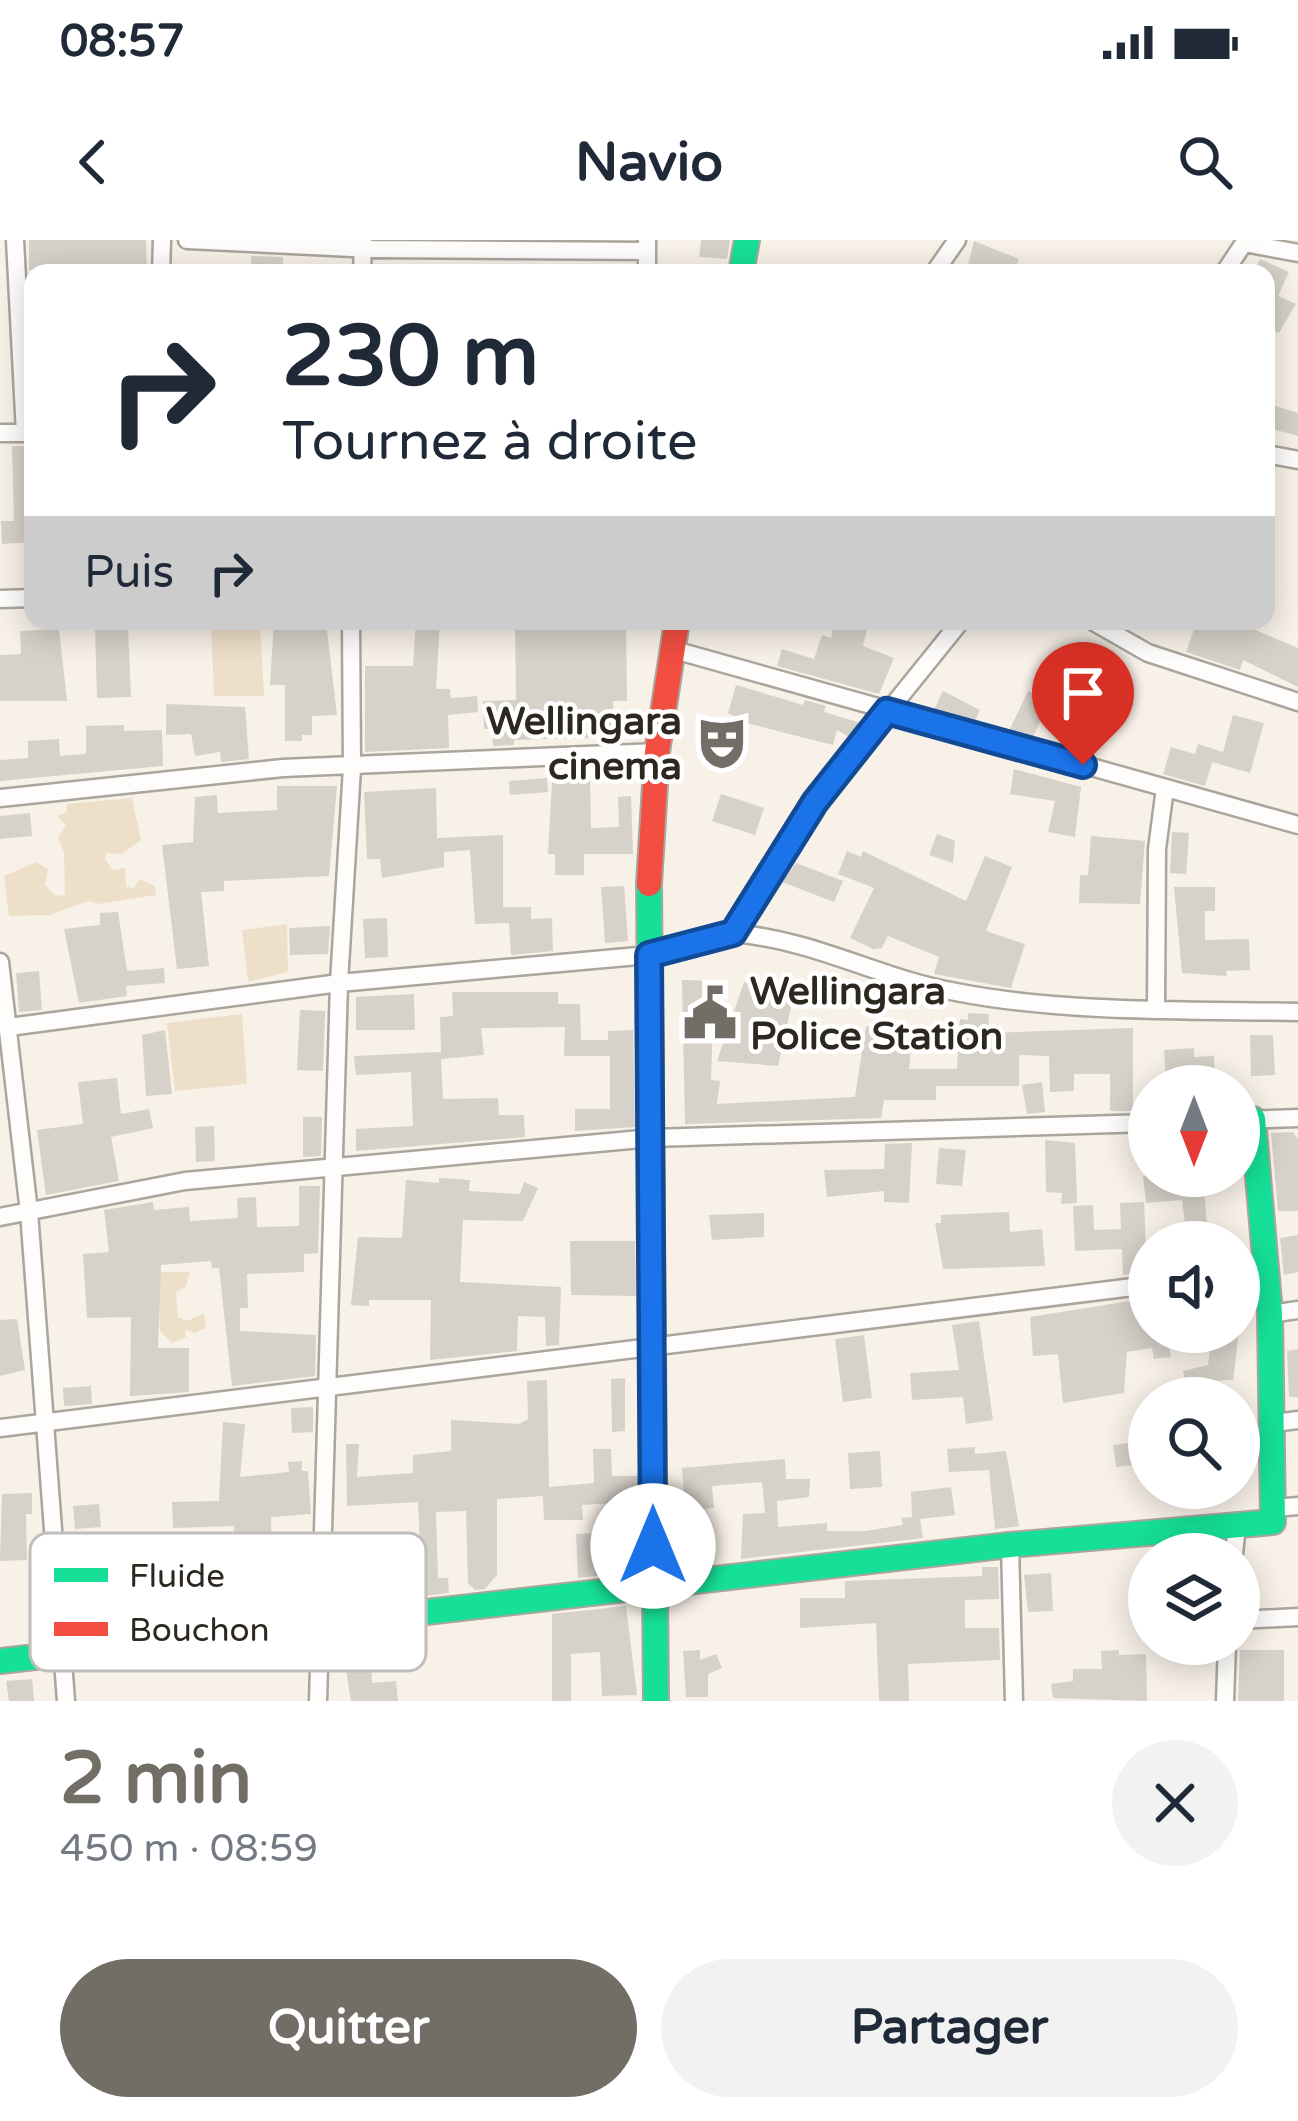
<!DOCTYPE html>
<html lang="fr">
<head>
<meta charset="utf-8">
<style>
  :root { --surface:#fff; --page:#f2f2f3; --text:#1f2937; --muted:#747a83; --accent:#736e65 }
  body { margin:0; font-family:"Varela Round",sans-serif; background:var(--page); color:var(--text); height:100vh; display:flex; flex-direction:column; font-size:45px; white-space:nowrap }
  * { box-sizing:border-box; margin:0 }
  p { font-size:39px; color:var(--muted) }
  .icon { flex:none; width:66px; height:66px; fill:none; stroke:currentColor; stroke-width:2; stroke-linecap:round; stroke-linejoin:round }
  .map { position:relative; height:1461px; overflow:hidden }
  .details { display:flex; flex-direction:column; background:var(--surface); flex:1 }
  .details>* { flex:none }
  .top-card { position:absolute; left:24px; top:24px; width:1251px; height:366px; border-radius:24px; box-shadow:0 6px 30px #0003; background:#fff; color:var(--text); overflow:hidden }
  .needle { width:78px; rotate:180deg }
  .buttons { position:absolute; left:1128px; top:825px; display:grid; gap:24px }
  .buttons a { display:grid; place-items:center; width:132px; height:132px; border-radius:50%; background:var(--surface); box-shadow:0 6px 30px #0003; font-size:60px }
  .pin { position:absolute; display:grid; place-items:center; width:102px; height:102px; color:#fff; margin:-123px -51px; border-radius:50% 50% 50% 0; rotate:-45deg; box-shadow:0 0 12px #0007 }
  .pin .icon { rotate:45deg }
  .me { position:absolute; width:132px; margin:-66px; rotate:0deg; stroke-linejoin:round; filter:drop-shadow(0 0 9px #0008) }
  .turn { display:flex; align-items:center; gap:42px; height:252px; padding:0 60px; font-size:54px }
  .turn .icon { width:156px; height:156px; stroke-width:2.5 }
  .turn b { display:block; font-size:84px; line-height:102px }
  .then { display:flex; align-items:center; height:114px; padding:0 60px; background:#0003; gap:24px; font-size:45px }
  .round { display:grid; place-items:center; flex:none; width:126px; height:126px; border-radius:63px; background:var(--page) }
  .headline { display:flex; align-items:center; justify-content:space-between; height:204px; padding:0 60px }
  h1 { font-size:72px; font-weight:700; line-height:90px; color:var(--accent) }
  .primary-button { display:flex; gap:24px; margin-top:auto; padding:24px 60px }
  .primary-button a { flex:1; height:138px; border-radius:72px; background:var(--accent); color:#fff; font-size:48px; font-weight:700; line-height:138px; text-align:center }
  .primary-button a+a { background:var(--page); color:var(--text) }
  .status { display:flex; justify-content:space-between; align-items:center; height:84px; padding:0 60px; background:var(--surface); direction:ltr }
  .status svg { height:33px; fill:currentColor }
  header { display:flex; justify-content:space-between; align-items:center; height:156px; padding:0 60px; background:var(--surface); font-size:54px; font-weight:700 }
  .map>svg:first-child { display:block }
  .green { fill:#eedfc9 }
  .building { fill:#d6d1c9 }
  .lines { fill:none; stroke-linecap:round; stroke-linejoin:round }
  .street-casing { stroke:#aaa59d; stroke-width:21 }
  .fast-casing { stroke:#aaa59d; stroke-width:28 }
  .jam-casing { stroke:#aaa59d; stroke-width:28 }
  .street { stroke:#fefdfc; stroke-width:16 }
  .fast { stroke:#16e098; stroke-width:24 }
  .jam { stroke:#f24e42; stroke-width:24 }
  .route-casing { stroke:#114b97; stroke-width:30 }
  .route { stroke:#1a73e8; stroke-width:21 }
  .labels { text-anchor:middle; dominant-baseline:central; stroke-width:9; stroke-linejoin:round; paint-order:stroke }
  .poi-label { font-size:39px; font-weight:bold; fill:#2c271f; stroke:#fff; text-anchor:end }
  .key { fill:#fff; stroke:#c0bebc; stroke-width:3 }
  .key-label { font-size:33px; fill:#2c271f }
</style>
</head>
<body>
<div class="status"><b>08:57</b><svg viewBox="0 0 49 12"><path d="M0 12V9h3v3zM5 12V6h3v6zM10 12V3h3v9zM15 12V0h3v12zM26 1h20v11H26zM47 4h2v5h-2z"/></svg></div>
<header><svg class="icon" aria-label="back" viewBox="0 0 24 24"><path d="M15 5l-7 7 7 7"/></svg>Navio<svg class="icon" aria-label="search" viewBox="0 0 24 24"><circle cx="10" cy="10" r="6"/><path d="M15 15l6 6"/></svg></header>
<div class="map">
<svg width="1298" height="1461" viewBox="0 0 1298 1461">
  <rect width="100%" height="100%" fill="#f8f1e8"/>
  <path class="green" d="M 211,381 L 260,381 L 264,456 L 214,456 Z
    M 132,558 L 141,600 L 122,614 L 107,613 L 105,619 L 113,630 L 125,628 L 126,647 L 134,648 L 139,639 L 155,646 L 156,655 L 98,664 L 88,661 L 50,675 L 9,676 L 4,636 L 36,622 L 48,629 L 45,645 L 56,656 L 65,655 L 64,613 L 58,598 L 66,585 L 57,576 L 67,572 L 67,564 Z
    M 287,684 L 288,732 L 248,742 L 242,690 Z
    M 242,774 L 247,844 L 175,851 L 167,783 Z
    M 158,1032 L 190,1032 L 186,1047 L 176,1052 L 178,1077 L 187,1081 L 204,1073 L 206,1088 L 195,1093 L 185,1090 L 186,1097 L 172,1103 L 160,1091 Z"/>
  <path class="building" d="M 29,0 L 146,0 L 147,33 L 85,33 L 84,25 L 29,30 Z
    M 701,0 L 730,0 L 727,19 L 699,17 Z
    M 974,1 L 1019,19 L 1014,33 L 966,33 Z
    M 251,16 L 283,17 L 283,33 L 251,33 Z
    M 1260,19 L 1289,32 L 1278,56 L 1296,64 L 1279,93 L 1266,88 L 1266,33 L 1254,33 Z
    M 1266,163 L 1298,173 L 1298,196 L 1266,187 Z
    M 12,206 L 33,206 L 33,302 L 2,304 L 1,281 L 14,281 Z
    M 274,381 L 326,381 L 337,475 L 312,476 L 312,495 L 302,495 L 302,501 L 285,501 L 285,445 L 270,445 Z
    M 416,381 L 440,381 L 436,449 L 450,449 L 451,458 L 477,456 L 478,472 L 448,475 L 449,508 L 365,512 L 365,426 L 413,426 Z
    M 515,381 L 626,381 L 627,461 L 613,461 L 614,497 L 514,500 L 514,505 L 493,506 L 492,489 L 484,489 L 483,461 L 516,460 Z
    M 846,381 L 869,381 L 863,406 L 894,418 L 879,454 L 777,426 L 782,409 L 814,419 L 822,395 L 831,398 L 834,383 Z
    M 1197,381 L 1234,381 L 1298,408 L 1298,447 L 1243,420 L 1240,430 L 1186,412 Z
    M 128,387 L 131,457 L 97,458 L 95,388 Z
    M 59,389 L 67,461 L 0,461 L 0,415 L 21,414 L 20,391 Z
    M 1083,439 L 1107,449 L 1099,468 L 1064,453 L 1070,440 L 1080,444 Z
    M 736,445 L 803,465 L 805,460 L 826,466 L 824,472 L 861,483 L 851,498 L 837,490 L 833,505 L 750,484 L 728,473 Z
    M 943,451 L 980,470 L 975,481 L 934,470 Z
    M 1028,451 L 1069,467 L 1060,488 L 1041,480 L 1033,497 L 1009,491 Z
    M 166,464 L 245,467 L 249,519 L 221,522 L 220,512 L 195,516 L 191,494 L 166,495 Z
    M 1233,475 L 1264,483 L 1250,533 L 1212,522 L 1205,546 L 1163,534 L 1171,507 L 1195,514 L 1198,504 L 1223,512 Z
    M 124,485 L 124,491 L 162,490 L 163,526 L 0,541 L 0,520 L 28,518 L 28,501 L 59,499 L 60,516 L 86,514 L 86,486 Z
    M 1014,529 L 1081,547 L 1075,597 L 1048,592 L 1055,561 L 1010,554 Z
    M 547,538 L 548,552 L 510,555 L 509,541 Z
    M 590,541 L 591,588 L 619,587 L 618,557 L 631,556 L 633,614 L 584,614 L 584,635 L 555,635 L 555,614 L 548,614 L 552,542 Z
    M 277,546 L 337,546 L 329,636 L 224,641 L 224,651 L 201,652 L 209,726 L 177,729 L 162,605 L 193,602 L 195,557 L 217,555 L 218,573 L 277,570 Z
    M 436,548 L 437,598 L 503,595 L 503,667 L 531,667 L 531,679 L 552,678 L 553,711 L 511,715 L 509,683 L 475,684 L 470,610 L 444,612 L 444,627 L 382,638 L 380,619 L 367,619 L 364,552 Z
    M 721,554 L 764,568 L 755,595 L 712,581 Z
    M 30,573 L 32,596 L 0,599 L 0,576 Z
    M 1172,592 L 1189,593 L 1186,634 L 1170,633 Z
    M 937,594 L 955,601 L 953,623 L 929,615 Z
    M 1091,596 L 1145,601 L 1140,664 L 1079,663 L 1080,635 L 1088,635 Z
    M 847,611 L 861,617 L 863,611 L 966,661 L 985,616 L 1012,627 L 986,691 L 1025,704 L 1011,748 L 934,734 L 939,717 L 888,696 L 882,708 L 873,709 L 850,698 L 874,648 L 838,634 Z
    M 796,623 L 843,641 L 834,662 L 782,642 Z
    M 624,646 L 628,701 L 605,703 L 601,647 Z
    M 1174,647 L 1215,647 L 1215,671 L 1205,671 L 1205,700 L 1249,699 L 1250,730 L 1226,731 L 1227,736 L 1182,733 Z
    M 118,672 L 127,731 L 164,728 L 165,743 L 126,746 L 127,756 L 79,763 L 64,689 L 100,685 L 100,673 Z
    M 387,678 L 388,717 L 365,718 L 363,679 Z
    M 330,686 L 328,714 L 290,715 L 289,688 Z
    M 39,731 L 42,770 L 19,772 L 16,733 Z
    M 682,740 L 714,741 L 711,840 L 720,841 L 717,864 L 855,857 L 866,786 L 913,791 L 909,829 L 957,829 L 960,779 L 968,780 L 968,773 L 989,774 L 988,793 L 1133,788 L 1133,871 L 1110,871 L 1110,834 L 1074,834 L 1074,851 L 1050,852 L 1049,816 L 1019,815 L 1019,846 L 936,846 L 936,860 L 884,860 L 881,878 L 685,884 Z
    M 744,742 L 793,758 L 778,826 L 717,821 Z
    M 452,752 L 558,752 L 558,764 L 580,764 L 581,800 L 608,800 L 608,791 L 633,790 L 635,887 L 575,891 L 575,869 L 610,869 L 610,816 L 564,816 L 565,787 L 481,788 L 484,815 L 441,819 L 443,859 L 498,858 L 499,875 L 524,875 L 525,897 L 356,911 L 356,889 L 413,886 L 411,832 L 356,835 L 354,816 L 441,812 L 440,777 L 453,776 Z
    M 414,754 L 415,790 L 356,790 L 356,757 Z
    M 300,770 L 325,771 L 323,831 L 297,830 Z
    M 165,790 L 172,854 L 146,856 L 142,795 Z
    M 1250,795 L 1273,795 L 1275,835 L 1251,836 Z
    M 1194,808 L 1194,817 L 1214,816 L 1215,838 L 1166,841 L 1164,810 Z
    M 117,838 L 121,874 L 149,869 L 153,888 L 111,897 L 119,941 L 46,955 L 37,890 L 83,884 L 78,842 Z
    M 1042,842 L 1045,872 L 1027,874 L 1022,845 Z
    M 303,877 L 322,877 L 321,916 L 303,917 Z
    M 214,886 L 215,921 L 196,922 L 195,887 Z
    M 1293,892 L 1298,899 L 1298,971 L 1278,971 L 1271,893 Z
    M 1045,900 L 1075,903 L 1077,963 L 1061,964 L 1062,953 L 1046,952 Z
    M 912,903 L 909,963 L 884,962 L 884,951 L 827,957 L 824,930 L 884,929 L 885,904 Z
    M 939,908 L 966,910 L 962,946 L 936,944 Z
    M 1143,936 L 1203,936 L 1208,997 L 1187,999 L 1182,960 L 1146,963 Z
    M 439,938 L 470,940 L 469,951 L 520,954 L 524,942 L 538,948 L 523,981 L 463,980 L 460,1042 L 561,1047 L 559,1105 L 546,1106 L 545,1077 L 518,1076 L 517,1111 L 430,1120 L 431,1060 L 369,1060 L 369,1066 L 351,1065 L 358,997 L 402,998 L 406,940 L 439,943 Z
    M 299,946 L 320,946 L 318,1013 L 304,1014 L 304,1032 L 247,1034 L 248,1068 L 240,1068 L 240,1091 L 316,1095 L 315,1136 L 232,1146 L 219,1028 L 212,1028 L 211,1021 L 161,1025 L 158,1108 L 189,1108 L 189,1152 L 130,1156 L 131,1077 L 87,1078 L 83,1014 L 109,1012 L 104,970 L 153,962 L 154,970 L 189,967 L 190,981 L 238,978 L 237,958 L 256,957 L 257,987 L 299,986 Z
    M 1144,962 L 1147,1032 L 1123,1035 L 1122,1009 L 1075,1011 L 1073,966 L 1093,965 L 1094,990 L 1121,989 L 1120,963 Z
    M 1009,972 L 1010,992 L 1042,989 L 1045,1026 L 943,1029 L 935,983 L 941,983 L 941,975 Z
    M 764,973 L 764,997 L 712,1000 L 709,975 Z
    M 1298,995 L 1298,1032 L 1284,1035 L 1280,998 Z
    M 570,1001 L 635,1001 L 636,1056 L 571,1055 Z
    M 1149,1058 L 1149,1092 L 1167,1092 L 1171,1117 L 1154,1119 L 1152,1108 L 1127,1112 L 1124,1153 L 1063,1163 L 1058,1114 L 1033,1116 L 1030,1077 Z
    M 17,1079 L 25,1130 L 0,1136 L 0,1080 Z
    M 979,1081 L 993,1180 L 966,1184 L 963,1157 L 912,1160 L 910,1133 L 959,1130 L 952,1085 Z
    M 1212,1092 L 1239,1092 L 1233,1140 L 1207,1141 L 1210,1151 L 1189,1156 L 1183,1131 L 1208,1125 Z
    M 864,1095 L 872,1158 L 843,1162 L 835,1099 Z
    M 1298,1109 L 1298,1157 L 1289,1157 L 1287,1111 Z
    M 625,1138 L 625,1191 L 612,1192 L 611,1139 Z
    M 547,1140 L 549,1247 L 594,1243 L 593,1209 L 611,1209 L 612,1236 L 638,1236 L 638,1302 L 616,1303 L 616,1263 L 582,1265 L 583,1280 L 544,1280 L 543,1256 L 497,1259 L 497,1335 L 485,1349 L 475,1350 L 468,1343 L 466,1271 L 436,1272 L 438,1338 L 448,1338 L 449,1353 L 342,1365 L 343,1321 L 365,1322 L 364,1341 L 416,1338 L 414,1305 L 420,1305 L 418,1262 L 347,1266 L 346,1204 L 359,1204 L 357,1237 L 413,1233 L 413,1215 L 451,1211 L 451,1180 L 519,1184 L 528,1179 L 527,1141 Z
    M 91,1146 L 92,1164 L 64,1166 L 63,1148 Z
    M 313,1167 L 313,1192 L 292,1193 L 291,1168 Z
    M 223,1182 L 245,1184 L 240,1237 L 289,1232 L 288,1222 L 302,1221 L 302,1231 L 308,1231 L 311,1274 L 271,1277 L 272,1325 L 261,1325 L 265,1355 L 252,1357 L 247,1325 L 235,1326 L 234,1286 L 173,1288 L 172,1262 L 219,1261 Z
    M 1128,1203 L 1129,1210 L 1148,1207 L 1149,1223 L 1116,1227 L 1113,1205 Z
    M 975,1207 L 975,1214 L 1006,1211 L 1019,1286 L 995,1289 L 989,1230 L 949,1232 L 947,1209 Z
    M 880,1211 L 882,1247 L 850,1249 L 848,1213 Z
    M 785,1219 L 786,1239 L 810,1239 L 809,1257 L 777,1261 L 778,1287 L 827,1283 L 827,1291 L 865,1291 L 903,1285 L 901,1278 L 912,1277 L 911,1252 L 951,1247 L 955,1275 L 920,1279 L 923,1298 L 741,1319 L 743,1274 L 765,1273 L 762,1242 L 712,1246 L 714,1268 L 685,1270 L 682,1228 Z
    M 32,1253 L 32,1274 L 26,1274 L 27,1320 L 0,1321 L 2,1254 Z
    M 99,1264 L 101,1287 L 75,1289 L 73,1266 Z
    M 599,1293 L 601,1334 L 624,1333 L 578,1338 L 576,1294 Z
    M 982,1327 L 998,1327 L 999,1359 L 965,1360 L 965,1388 L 999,1388 L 1000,1420 L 908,1424 L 909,1461 L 879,1461 L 876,1383 L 800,1388 L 800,1358 L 845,1358 L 845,1341 L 982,1336 Z
    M 1051,1333 L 1053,1371 L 1028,1372 L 1024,1335 Z
    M 626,1366 L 637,1455 L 602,1456 L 600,1412 L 571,1414 L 571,1461 L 552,1461 L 552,1374 Z
    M 382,1403 L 382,1416 L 371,1416 L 372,1443 L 396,1441 L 398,1461 L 351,1461 L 342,1405 Z
    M 700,1410 L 700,1420 L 716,1414 L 722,1428 L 708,1434 L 708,1457 L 686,1457 L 683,1411 Z
    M 1119,1410 L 1119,1415 L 1146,1414 L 1147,1461 L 1053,1458 L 1051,1444 L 1073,1441 L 1073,1429 L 1102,1429 L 1101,1411 Z
    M 1240,1410 L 1284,1410 L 1284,1461 L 1238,1461 Z
    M 32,1439 L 34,1461 L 9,1461 L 6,1441 Z"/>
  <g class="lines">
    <defs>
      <path id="street" d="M 15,0 L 25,193
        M 187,0 L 373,9 L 647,11
        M 1244,3 L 1298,13
        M 161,33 L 162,0
        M 362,33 L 363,1
        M 647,33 L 647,1
        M 934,33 L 957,0
        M 1224,33 L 1246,0
        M 0,193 L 32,193
        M 1266,214 L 1298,220
        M 0,359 L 33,358
        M 1092,381 L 1148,413 L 1298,462
        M 671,409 L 1298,585
        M 0,558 L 283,528 L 657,512
        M 733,693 C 819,701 877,738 956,752 C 1062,773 1189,770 1298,772
        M 0,722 L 29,972 L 66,1461
        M 1156,770 L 1157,609 L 1165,548
        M 9,787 L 339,743 L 649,715 L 733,693 L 815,562 L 961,381
        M 1239,880 L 1298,878
        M 0,977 L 185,941 L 652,898 L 1149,883
        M 1239,1034 L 1265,1030
        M 1270,1074 L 1298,1070
        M 1275,1183 L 1298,1180
        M 0,1188 L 1149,1045
        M 1275,1268 L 1298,1266
        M 1010,1305 L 1014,1461
        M 1234,1314 L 1237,1285
        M 1239,1380 L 1298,1377
        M 318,1461 L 339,743 L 352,528 L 351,381
        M 1225,1461 L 1227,1404"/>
      <path id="fast" d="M 741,33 L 747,0
        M 649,644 L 656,1461
        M 0,1421 L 1010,1305 L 1273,1282 L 1270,1074 L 1253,879"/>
      <path id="jam" d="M 649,644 L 657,512 L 677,381"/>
    </defs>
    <use href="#street" class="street-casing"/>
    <use href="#fast" class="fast-casing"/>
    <use href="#jam" class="jam-casing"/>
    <use href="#street" class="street"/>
    <use href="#fast" class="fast"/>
    <use href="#jam" class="jam"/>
  </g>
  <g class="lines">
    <defs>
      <path id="route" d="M 653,1306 L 649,715 L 733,693 L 815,562 L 887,471 L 1083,525"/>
    </defs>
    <use href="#route" class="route-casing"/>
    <use href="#route" class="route"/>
  </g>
  <defs>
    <symbol id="theatre-bare" viewBox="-9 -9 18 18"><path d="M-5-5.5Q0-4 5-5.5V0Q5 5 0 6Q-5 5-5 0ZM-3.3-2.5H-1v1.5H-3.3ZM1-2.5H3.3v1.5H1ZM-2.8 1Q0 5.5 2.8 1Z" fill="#736e65" stroke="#fff" stroke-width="2.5" paint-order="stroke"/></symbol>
    <symbol id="civic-bare" viewBox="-9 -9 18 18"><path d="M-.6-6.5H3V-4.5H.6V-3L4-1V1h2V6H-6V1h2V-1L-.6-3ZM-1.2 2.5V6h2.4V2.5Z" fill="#736e65" stroke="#fff" stroke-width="2.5" paint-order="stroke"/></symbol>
  </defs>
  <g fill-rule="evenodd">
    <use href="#theatre-bare" x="684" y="465" width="76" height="76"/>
    <use href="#civic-bare" x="672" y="735" width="76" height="76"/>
  </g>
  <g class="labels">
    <g class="poi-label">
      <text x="682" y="481">Wellingara<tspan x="682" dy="45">cinema</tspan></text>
      <text x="750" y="751" text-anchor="start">Wellingara<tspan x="750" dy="45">Police Station</tspan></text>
    </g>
  </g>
  <rect x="30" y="1293" width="396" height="138" rx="18" class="key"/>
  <rect x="54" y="1328" width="54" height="14" fill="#16e098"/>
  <rect x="54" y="1382" width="54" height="14" fill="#f24e42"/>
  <g class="key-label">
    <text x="129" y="1347">Fluide</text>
    <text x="129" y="1401">Bouchon</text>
  </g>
</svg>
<div class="buttons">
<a><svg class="needle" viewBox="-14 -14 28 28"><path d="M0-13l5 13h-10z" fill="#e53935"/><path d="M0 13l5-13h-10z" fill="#747a83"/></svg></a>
<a><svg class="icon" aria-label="sound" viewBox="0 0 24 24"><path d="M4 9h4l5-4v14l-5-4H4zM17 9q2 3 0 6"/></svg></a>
<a><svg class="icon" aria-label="search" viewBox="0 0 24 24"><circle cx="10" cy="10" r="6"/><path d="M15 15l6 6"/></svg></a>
<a><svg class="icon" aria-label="layers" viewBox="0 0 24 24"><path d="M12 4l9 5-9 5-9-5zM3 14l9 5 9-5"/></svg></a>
</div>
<div class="pin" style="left:1083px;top:525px;background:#d93025"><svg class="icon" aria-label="arrive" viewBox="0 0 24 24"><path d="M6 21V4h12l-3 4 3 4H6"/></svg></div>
<svg class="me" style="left:653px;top:1306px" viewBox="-20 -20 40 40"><circle r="19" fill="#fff"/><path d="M0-13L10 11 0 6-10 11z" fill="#1a73e8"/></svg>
<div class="top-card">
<div class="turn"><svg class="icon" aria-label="right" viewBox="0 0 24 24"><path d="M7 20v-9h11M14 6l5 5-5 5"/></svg><div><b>230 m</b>Tournez à droite</div></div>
<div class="then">Puis<svg class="icon" aria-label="right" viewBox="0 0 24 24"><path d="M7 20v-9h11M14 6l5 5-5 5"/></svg></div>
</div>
</div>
<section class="details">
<div class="headline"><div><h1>2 min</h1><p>450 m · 08:59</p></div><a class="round"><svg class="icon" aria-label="close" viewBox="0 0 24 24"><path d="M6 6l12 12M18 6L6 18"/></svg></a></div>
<div class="primary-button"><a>Quitter</a><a>Partager</a></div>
</section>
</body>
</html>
